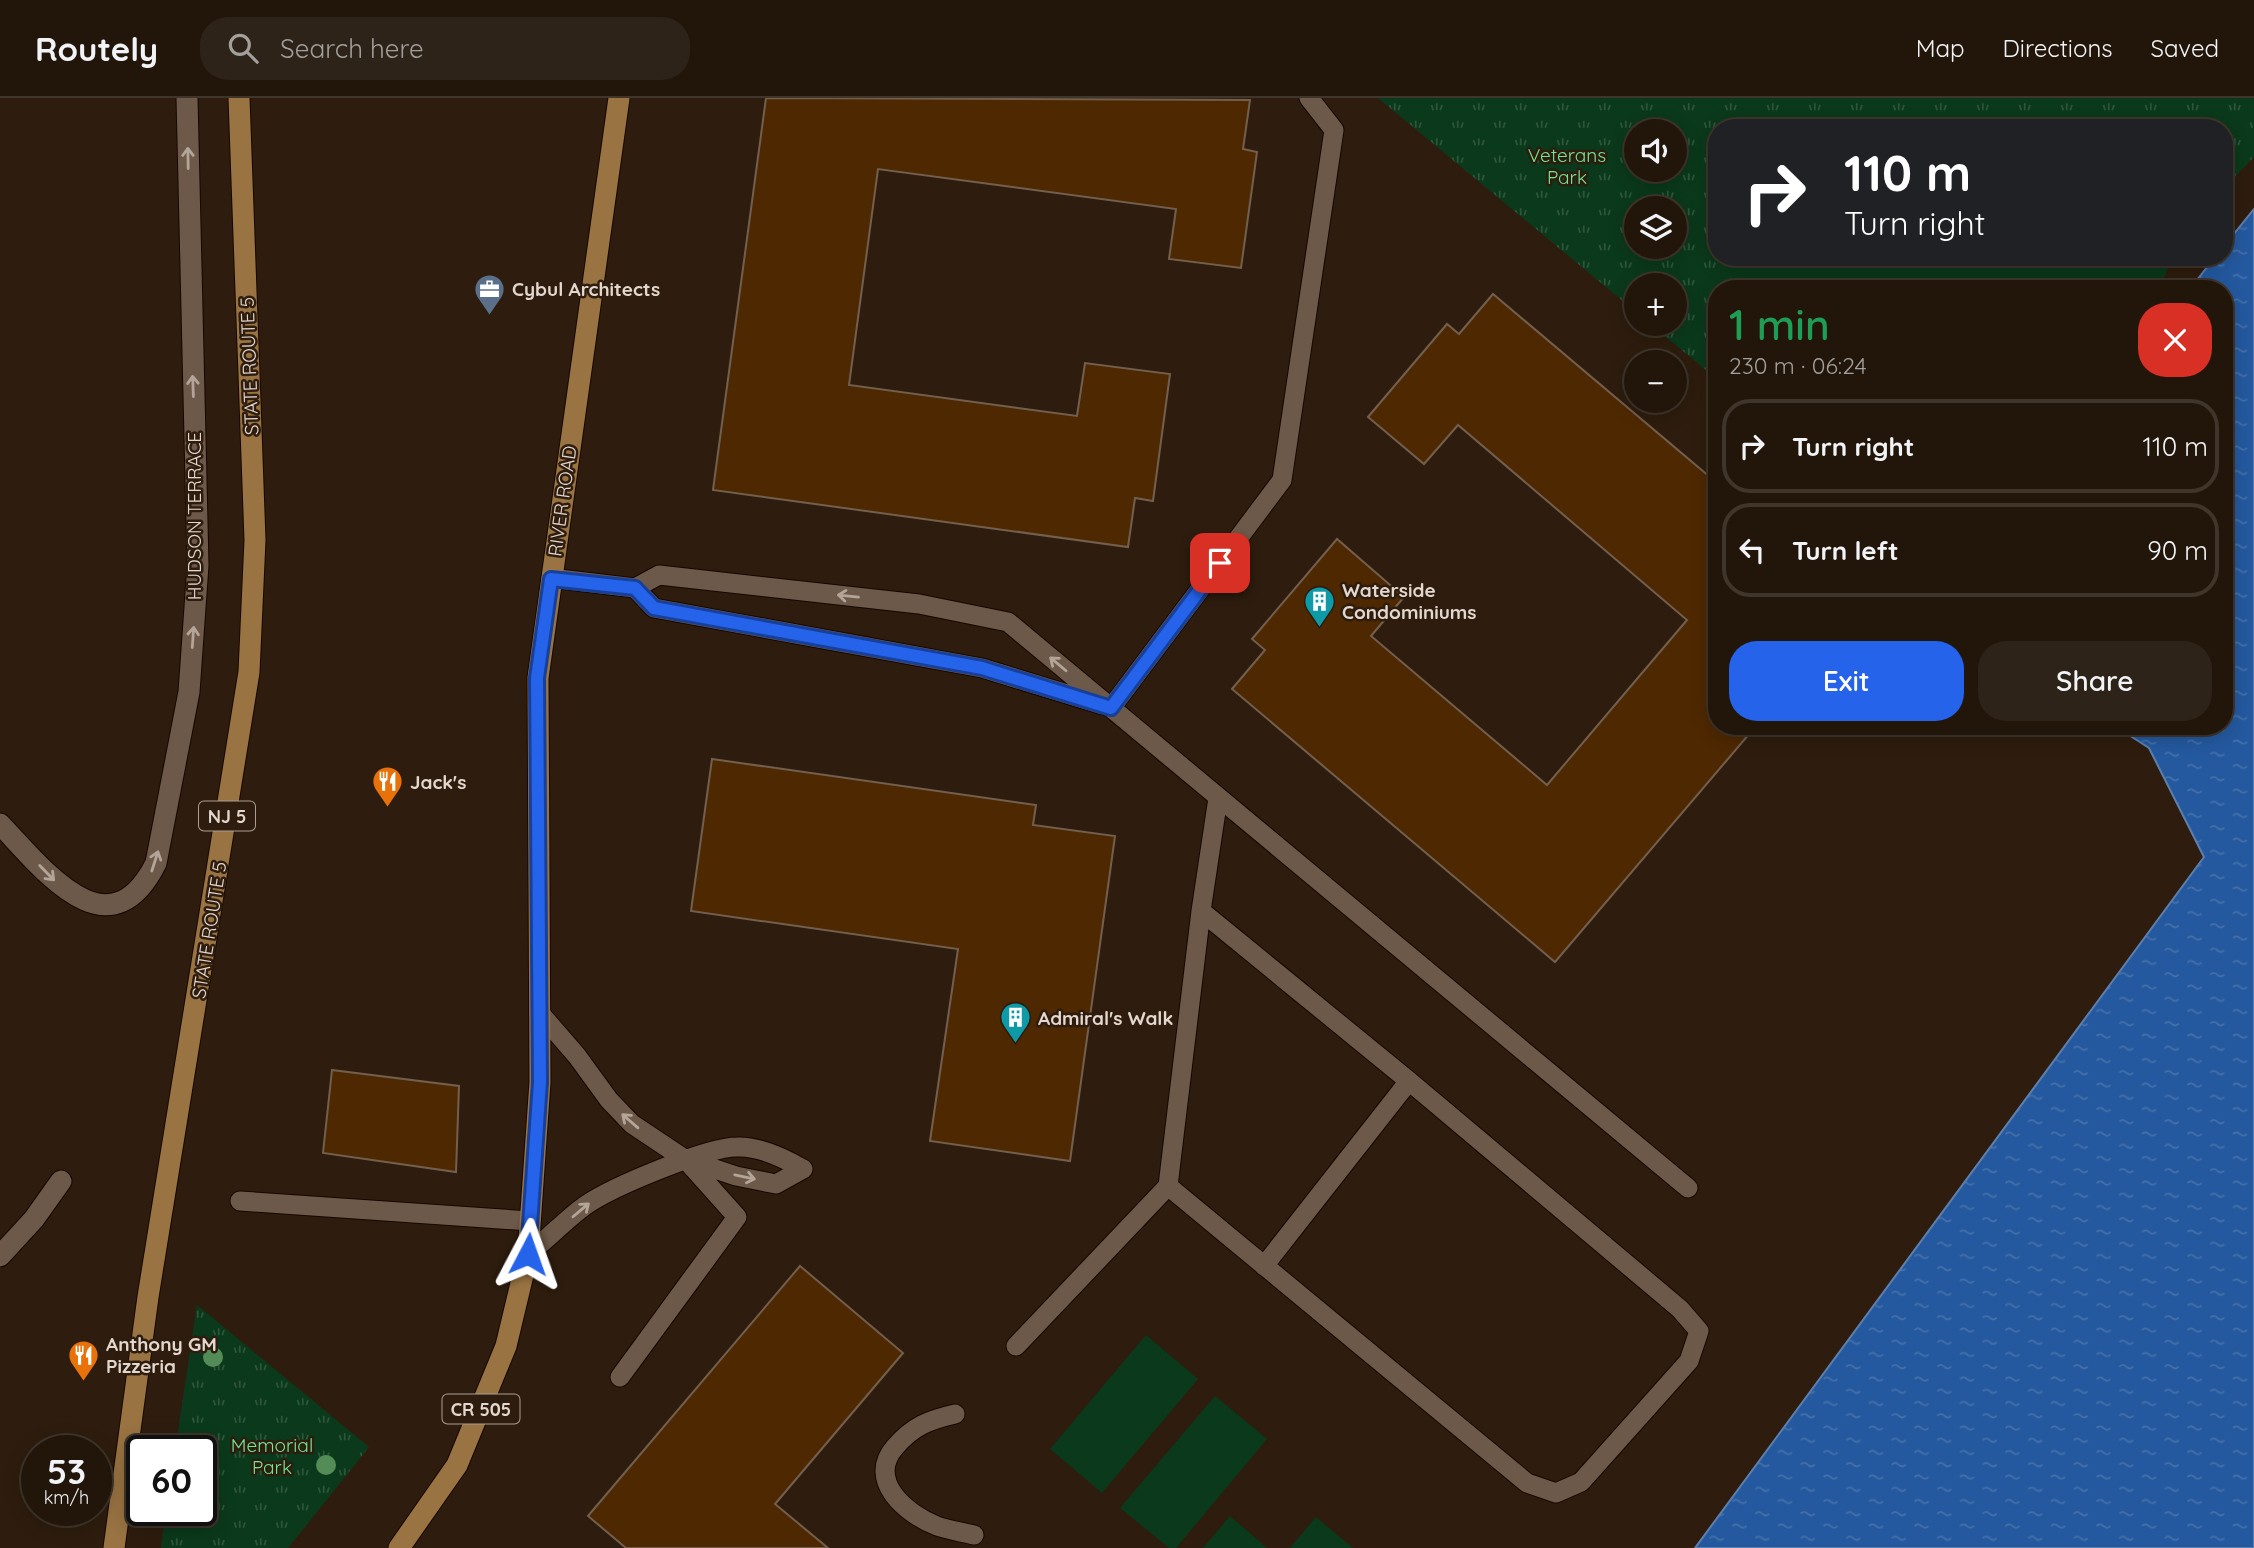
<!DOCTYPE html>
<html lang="en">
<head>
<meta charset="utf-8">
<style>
  :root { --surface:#22160a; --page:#2e2318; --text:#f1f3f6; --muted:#a29f9c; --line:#3f352b; --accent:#2563eb }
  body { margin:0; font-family:Quicksand,sans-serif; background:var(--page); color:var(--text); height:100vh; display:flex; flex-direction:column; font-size:26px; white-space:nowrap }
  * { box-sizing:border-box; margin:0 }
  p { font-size:23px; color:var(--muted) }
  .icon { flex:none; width:38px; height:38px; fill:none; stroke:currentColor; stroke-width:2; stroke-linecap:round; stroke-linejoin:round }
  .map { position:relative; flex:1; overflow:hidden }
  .drawer { position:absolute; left:1708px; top:182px; width:525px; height:455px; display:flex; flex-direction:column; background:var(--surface); border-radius:28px; box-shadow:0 4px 18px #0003,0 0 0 2px var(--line) }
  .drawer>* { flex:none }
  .banner { position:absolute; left:1708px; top:21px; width:525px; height:147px; border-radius:28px; box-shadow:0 4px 18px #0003,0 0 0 2px var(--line); background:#202124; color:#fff; overflow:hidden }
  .fabs { position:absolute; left:1624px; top:21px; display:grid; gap:14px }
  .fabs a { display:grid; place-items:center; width:63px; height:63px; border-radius:50%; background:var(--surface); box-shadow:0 4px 18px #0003,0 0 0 2px var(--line); font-size:35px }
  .speed { position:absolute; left:21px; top:1337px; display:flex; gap:14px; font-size:35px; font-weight:700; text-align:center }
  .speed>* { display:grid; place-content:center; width:91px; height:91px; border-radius:50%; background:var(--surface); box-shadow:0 4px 18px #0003,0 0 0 2px var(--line); line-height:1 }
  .speed small { font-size:18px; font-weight:400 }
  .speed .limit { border:4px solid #111; border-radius:10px; background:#fff; color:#111 }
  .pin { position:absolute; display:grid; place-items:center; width:60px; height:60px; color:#fff; margin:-30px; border-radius:14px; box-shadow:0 4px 10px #0006 }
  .me { position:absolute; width:77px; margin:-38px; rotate:4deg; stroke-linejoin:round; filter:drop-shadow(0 0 5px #0008) }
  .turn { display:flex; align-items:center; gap:24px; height:147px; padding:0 21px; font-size:32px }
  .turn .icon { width:91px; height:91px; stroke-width:2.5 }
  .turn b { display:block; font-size:49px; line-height:60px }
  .round { display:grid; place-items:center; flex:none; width:74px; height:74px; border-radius:28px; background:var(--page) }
  .headline { display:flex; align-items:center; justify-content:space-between; height:119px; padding:0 21px }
  h1 { font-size:42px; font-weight:600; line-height:52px; color:#1e9e55 }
  .primary-button { display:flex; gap:14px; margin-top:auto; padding:14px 21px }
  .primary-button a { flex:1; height:80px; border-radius:28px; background:var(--accent); color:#fff; font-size:28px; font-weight:600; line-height:80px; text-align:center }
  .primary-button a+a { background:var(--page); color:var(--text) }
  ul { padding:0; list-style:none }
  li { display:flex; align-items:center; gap:21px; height:94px; margin:0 14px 10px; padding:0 7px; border:4px solid var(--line); border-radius:28px }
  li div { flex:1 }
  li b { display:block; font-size:26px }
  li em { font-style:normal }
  header { display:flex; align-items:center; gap:42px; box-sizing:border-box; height:98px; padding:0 35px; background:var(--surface); border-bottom:2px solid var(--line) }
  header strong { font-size:33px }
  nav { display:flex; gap:38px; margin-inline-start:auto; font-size:24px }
  .search { width:490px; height:63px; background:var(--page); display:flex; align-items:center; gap:18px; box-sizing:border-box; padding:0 24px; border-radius:28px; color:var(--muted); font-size:26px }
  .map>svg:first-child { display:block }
  .park { fill:url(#park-tufts); fill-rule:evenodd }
  .garden { fill:#0b391b }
  .water { fill:url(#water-ripples); stroke:#5d7fad; stroke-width:2 }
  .building { fill:#4e2800; stroke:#735f4e; stroke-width:2 }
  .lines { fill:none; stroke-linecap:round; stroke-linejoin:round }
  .lane-casing { stroke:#160700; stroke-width:21 }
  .street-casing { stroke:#160700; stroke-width:23 }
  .primary-casing { stroke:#160700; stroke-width:23 }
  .lane { stroke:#6d5949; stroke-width:19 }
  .street { stroke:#6d5949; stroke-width:21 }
  .primary { stroke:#997342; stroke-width:21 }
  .tree { fill:#538c57 }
  .oneway { stroke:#b4a599 }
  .route-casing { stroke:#184099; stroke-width:18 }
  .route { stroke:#2563eb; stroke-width:12 }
  .labels { text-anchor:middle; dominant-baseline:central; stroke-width:5; stroke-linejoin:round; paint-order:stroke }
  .shield { fill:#2e1d0e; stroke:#ad9f94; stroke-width:2 }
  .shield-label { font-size:18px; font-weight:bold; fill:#e3d7ce }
  .park-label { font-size:19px; fill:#72e693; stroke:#2e1d0e }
  .poi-label { font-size:19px; font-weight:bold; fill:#e3d7ce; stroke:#2e1d0e; text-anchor:start }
  .street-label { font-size:19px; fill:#e3d7ce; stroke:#2e1d0e }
</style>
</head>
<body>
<header>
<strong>Routely</strong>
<div class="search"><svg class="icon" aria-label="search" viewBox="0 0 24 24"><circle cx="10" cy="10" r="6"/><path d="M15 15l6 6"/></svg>Search here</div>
<nav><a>Map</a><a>Directions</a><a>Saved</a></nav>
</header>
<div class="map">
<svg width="2254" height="1450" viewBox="0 0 2254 1450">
  <defs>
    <pattern id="park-tufts" width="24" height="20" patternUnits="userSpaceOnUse" patternTransform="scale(1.75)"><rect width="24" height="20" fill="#0b391b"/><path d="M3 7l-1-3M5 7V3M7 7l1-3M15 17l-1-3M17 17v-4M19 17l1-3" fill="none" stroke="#2e553b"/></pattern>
    <pattern id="water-ripples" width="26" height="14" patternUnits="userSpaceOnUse" patternTransform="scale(1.75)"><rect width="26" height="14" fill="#24599f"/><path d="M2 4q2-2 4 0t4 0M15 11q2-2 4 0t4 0" fill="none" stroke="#4470ab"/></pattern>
  </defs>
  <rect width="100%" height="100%" fill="#2e1d0e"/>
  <path class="park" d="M 1378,0 L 2254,0 L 2254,59 L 2224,90 L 2224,30 L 1717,30 L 1717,159 L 2173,159 L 2159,191 L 1717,191 L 1717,281 L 1650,226 L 1675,226 L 1675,187 L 1636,187 L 1636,214 ZM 1636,33 L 1675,33 L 1675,72 L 1636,72 ZM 1636,110 L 1675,110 L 1675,149 L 1636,149 Z
    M 197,1207 L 369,1349 L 288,1450 L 161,1450 L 166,1412 L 201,1412 L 201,1353 L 175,1353 Z"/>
  <path class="garden" d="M 1146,1237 L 1198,1281 L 1102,1395 L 1050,1351 Z
    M 1215,1298 L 1267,1341 L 1176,1450 L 1169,1450 L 1120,1410 Z
    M 1230,1418 L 1267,1450 L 1203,1450 Z
    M 1316,1419 L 1353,1450 L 1290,1450 Z"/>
  <path class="water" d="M 2254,111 L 2254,1450 L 1695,1450 L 2204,759 L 2149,650 L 2115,628 L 2224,628 L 2224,191 L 2190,191 L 2215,159 L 2224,159 L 2224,148 Z"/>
  <path class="building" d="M 766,0 L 1250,2 L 1243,51 L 1257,54 L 1241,170 L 1169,161 L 1176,111 L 878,71 L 849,287 L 1077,318 L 1085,265 L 1170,276 L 1153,403 L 1135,400 L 1128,449 L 713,392 Z
    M 1493,196 L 1717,385 L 1717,628 L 1756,628 L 1555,864 L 1232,591 L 1265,552 L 1252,541 L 1337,441 L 1404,499 L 1371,538 L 1547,687 L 1687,522 L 1458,327 L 1424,366 L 1368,319 L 1447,226 L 1459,236 Z
    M 712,661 L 1036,707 L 1033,727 L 1115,738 L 1070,1063 L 930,1043 L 958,851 L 691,813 Z
    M 332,972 L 459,988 L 456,1074 L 323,1055 Z
    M 800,1168 L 903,1255 L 775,1406 L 828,1450 L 626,1450 L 588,1418 Z"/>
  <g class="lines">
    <defs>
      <path id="lane" d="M 551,480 L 635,490 L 659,477 L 919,506 L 1008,524 L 1688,1090
        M 635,490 L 654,510 L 982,570 L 1103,607
        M 1111,610 L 1282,382 L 1334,32 L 1309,0
        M 539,914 L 577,958 L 609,1002 L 632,1026 L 686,1062 L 737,1119 L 620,1279
        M 688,1062 L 736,1078 L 776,1086 L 803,1071
        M 1168,1088 L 1527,1385 L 1556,1395 L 1581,1384 L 1689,1263 L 1699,1233 L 1680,1211 L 1409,983 L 1201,813
        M 240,1103 L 530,1123
        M 528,1156 C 548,1141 566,1121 586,1107 C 612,1089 707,1049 737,1049 C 760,1048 784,1060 803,1071
        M 1264,1168 L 1409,983
        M 1016,1248 L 1168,1088 L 1201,813 L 1218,700
        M 955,1316 C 929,1322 913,1328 895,1349 C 866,1382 906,1416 937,1428 C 948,1432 962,1434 974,1437"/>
      <path id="street" d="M 0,726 C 43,771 109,859 156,765 L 189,594 L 198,467 L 187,0
        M 0,1158 L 34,1121 L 61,1083"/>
      <path id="primary" d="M 114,1450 L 148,1199 L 249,574 L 255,442 L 239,0
        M 399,1450 L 457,1367 L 506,1248 L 528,1156 L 540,984 L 538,580 L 619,0"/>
    </defs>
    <use href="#lane" class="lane-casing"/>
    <use href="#street" class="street-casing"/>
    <use href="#primary" class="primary-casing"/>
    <use href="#lane" class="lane"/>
    <use href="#street" class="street"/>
    <use href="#primary" class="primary"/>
  </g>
  <g class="tree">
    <circle cx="213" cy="1259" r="10"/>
    <circle cx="326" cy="1367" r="10"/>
  </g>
  <defs><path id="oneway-shaft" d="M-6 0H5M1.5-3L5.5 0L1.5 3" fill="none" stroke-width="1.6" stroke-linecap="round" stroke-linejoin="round" transform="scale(1.75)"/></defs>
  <g class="oneway">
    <use href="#oneway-shaft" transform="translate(188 60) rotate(-91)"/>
    <use href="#oneway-shaft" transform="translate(193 288) rotate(-92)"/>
    <use href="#oneway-shaft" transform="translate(848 498) rotate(-174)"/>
    <use href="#oneway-shaft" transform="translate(193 539) rotate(-86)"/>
    <use href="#oneway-shaft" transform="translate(1058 566) rotate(-140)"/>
    <use href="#oneway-shaft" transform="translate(155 763) rotate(-72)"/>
    <use href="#oneway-shaft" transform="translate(47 775) rotate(46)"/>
    <use href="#oneway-shaft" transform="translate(630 1023) rotate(-139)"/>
    <use href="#oneway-shaft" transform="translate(745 1079) rotate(12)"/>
    <use href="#oneway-shaft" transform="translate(581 1112) rotate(-40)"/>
  </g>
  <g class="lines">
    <defs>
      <path id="route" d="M 528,1156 L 540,984 L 537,580 L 551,481 L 635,490 L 654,510 L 982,570 L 1111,610 L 1220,465"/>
    </defs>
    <use href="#route" class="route-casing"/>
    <use href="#route" class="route"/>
  </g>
  <defs>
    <symbol id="office-pin" viewBox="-11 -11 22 30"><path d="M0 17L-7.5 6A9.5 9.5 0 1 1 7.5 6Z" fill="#5c6f8a" stroke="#2e1d0e"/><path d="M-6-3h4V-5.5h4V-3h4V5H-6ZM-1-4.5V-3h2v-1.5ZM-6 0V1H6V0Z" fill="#fff"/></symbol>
    <symbol id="building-pin" viewBox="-11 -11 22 30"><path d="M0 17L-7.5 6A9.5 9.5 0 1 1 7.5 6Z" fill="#0f9aa8" stroke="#2e1d0e"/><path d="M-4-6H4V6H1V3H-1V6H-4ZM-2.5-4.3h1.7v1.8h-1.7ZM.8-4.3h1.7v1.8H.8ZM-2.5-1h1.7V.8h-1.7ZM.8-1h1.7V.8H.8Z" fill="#fff"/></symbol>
    <symbol id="restaurant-pin" viewBox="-11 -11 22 30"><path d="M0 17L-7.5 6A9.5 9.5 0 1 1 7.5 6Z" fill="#e8710a" stroke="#2e1d0e"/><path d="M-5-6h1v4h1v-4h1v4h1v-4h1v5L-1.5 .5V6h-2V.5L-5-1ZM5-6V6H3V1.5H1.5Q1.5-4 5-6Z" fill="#fff"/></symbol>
  </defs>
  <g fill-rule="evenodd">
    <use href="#office-pin" x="472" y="174" width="35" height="47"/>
    <use href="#building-pin" x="1302" y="486" width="35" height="47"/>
    <use href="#restaurant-pin" x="370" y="666" width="35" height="47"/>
    <use href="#building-pin" x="998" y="902" width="35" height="47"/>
    <use href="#restaurant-pin" x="66" y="1240" width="35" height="47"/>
  </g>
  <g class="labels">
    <g class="shield">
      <rect x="199" y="703.5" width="56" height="29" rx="5"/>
      <rect x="442.5" y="1296.5" width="77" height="29" rx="5"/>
    </g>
    <g class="shield-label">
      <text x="227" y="718">NJ 5</text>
      <text x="481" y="1311">CR 505</text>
    </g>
    <g class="park-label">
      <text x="1567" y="57">Veterans<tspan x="1567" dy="22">Park</tspan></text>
      <text x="272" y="1347">Memorial<tspan x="272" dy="22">Park</tspan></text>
    </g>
    <g class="poi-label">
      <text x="512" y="191">Cybul Architects</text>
      <text x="1342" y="492">Waterside<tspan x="1342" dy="22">Condominiums</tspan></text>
      <text x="410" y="684">Jack's</text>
      <text x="1038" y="920">Admiral's Walk</text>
      <text x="106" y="1246">Anthony GM<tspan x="106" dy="22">Pizzeria</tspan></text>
    </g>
    <g class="street-label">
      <text transform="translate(249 268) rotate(-92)">STATE ROUTE 5</text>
      <text transform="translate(562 403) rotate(-82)">RIVER ROAD</text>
      <text transform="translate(194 418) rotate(-90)">HUDSON TERRACE</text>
      <text transform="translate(209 832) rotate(-81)">STATE ROUTE 5</text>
    </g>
  </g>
</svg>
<div class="fabs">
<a><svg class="icon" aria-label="sound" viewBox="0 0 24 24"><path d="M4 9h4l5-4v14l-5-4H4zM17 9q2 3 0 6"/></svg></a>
<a><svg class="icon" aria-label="layers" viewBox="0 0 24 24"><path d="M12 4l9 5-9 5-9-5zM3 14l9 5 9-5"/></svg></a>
<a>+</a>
<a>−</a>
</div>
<div class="speed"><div>53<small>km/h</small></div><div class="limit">60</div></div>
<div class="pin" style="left:1220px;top:465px;background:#d93025"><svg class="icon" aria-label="arrive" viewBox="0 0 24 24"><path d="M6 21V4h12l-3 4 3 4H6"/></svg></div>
<svg class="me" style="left:528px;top:1156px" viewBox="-20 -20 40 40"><path d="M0-17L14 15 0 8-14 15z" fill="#2563eb" stroke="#fff" stroke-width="4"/></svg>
<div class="banner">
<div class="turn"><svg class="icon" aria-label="right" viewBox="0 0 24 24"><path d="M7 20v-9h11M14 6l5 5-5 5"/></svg><div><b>110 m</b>Turn right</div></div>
</div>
<section class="drawer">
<div class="headline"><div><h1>1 min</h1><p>230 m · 06:24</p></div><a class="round" style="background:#d93025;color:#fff"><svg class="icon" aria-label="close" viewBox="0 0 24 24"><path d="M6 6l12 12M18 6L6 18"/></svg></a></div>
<ul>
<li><svg class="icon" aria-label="right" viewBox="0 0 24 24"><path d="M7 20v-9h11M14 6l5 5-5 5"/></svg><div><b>Turn right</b></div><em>110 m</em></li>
<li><svg class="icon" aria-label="left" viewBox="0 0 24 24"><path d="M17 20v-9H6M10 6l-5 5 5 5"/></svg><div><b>Turn left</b></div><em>90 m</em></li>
</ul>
<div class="primary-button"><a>Exit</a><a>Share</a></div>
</section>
</div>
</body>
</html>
